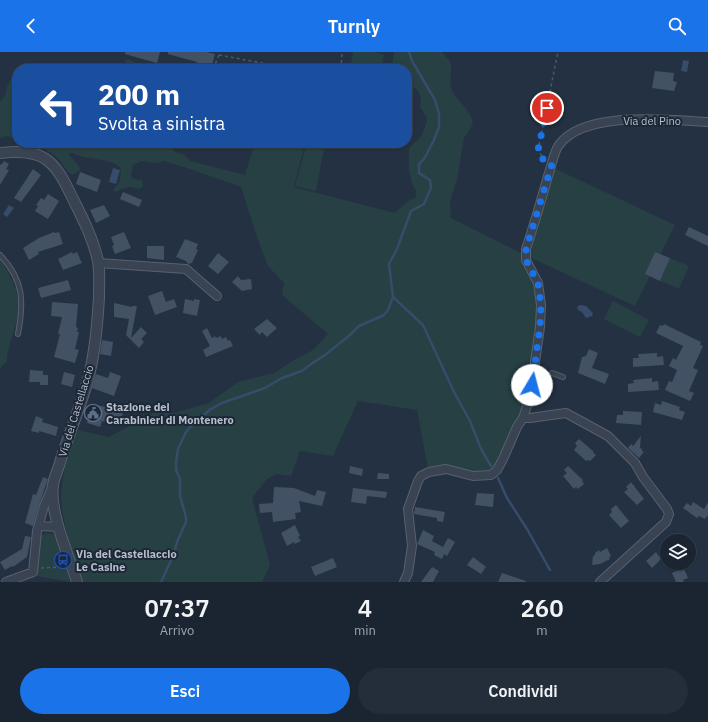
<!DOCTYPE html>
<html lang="it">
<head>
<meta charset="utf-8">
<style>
  :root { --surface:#1b2532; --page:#242d3a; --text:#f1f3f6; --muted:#a0a5ac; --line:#39424d; --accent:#1a73e8 }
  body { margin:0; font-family:"IBM Plex Sans",sans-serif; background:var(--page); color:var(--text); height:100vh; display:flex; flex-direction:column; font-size:15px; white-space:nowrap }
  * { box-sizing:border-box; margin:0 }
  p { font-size:13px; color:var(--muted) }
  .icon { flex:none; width:22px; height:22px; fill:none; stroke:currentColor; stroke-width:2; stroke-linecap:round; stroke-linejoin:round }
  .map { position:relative; height:530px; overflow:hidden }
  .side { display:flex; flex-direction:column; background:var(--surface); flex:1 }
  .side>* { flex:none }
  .top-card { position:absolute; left:12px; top:12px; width:400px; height:84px; border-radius:16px; box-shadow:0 1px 3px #0004,0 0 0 1px var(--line); background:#1a4fa0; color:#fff; overflow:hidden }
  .controls { position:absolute; left:660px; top:482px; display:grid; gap:8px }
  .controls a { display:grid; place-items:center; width:36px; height:36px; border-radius:50%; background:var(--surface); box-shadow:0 1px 3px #0004,0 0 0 1px var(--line); font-size:20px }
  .pin { position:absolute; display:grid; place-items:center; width:34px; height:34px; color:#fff; margin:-17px; border:2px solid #fff; border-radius:50%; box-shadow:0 1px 4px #0007 }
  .me { position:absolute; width:44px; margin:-22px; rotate:8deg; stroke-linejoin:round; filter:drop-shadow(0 0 3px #0008) }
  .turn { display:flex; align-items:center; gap:14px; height:84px; padding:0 20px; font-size:18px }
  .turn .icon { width:52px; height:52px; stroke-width:2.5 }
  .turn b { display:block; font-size:28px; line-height:34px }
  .eta { display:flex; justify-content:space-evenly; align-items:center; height:68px; text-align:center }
  .eta b { font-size:24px; font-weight:600; line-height:28px }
  .primary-button { display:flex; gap:8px; margin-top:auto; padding:8px 20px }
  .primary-button a { flex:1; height:46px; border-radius:24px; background:var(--accent); color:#fff; font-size:16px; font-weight:600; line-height:46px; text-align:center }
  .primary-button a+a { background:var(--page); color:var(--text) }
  header { display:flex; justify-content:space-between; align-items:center; height:52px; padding:0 20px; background:var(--accent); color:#fff; font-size:18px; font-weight:600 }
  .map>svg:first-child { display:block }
  .green { fill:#264043 }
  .water { fill:#374c6a }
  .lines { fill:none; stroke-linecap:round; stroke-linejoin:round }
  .stream { stroke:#374c6a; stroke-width:2.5 }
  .building { fill:#435164 }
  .service-casing { stroke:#57616f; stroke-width:6 }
  .minor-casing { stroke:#57616f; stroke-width:10 }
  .tertiary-casing { stroke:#57616f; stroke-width:12 }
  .path { stroke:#455d60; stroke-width:1.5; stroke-dasharray:3 3; stroke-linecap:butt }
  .service { stroke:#394352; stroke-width:4 }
  .minor { stroke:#394352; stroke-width:8 }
  .tertiary { stroke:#394352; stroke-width:10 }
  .route { stroke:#1a73e8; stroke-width:7; stroke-dasharray:0 12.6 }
  .labels { text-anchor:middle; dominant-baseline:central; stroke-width:4; stroke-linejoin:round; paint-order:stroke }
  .street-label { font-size:11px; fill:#b6becc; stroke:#1d2837 }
  .poi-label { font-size:11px; font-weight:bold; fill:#b6becc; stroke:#1d2837; text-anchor:start }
</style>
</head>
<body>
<header><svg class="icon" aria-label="back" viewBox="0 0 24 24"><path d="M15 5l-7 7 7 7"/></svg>Turnly<svg class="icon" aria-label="search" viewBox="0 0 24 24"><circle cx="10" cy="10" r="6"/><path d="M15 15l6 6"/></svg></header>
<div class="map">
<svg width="708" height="530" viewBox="0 0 708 530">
  <rect width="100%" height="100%" fill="#243142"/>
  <path class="green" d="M 353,0 L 375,0 L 384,3 L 381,17 L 350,17 Z
    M 394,0 L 442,0 C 444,4 448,6 450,10 C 453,17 449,27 451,35 C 455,50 470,54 473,72 L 464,86 L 457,128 L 450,149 L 451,166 L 521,201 L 523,209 L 533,226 L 538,251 L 533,297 L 527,348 L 497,415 C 482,427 461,415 444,414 C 439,414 433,416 428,417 L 417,358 L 358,349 L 333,404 L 300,399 L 291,424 L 276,422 L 267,427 L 252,446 L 270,513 L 262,530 L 81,530 C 75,506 60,467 61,443 C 62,420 69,399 78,378 L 109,385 L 153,361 L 174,361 L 209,351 L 238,330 L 274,321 L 294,308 L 313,298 L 328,282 L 282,243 L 284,231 L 268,214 L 258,188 L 241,135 L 193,118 L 164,109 L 155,111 L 141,109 L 133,113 L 131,123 L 132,127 L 142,128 L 143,135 L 139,137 C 127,134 127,135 116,140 L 113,138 C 115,135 118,133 119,130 C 121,125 120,121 121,116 C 110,105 87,109 72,101 L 68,102 L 79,114 L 80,118 L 73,123 C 66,120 64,114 60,109 C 52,99 38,93 26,91 L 169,91 L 175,100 L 183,102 L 190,109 L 245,123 L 255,91 L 293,91 L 304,95 L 294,135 L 395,161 L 409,148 L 414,147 L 416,145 L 416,139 L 412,131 L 409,119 L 409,99 L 410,95 L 421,85 L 427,69 L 426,64 L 420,55 L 421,46 L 417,37 L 411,34 L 407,33 L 407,30 L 409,31 L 411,30 L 407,22 L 407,17 L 404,17 L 402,11 L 392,13 Z
    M 128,7 L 136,11 L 145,12 L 150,17 L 124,17 L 125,10 Z
    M 11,27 L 17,30 L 17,87 L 6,84 L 0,86 L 0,50 L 5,44 L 7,35 Z
    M 297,91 L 325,91 L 316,139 L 295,134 L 306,94 Z
    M 556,117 L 675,173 L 635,254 L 529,205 L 528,200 L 553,120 Z
    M 670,206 L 689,214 L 679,237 L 660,229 Z
    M 0,207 C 12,227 23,243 17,268 C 14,283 7,295 7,310 L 0,316 Z
    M 613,249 L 649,268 L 640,285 L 604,267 Z
    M 46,481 L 53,482 L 57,487 L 62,502 L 60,504 L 62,511 L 65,513 L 70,530 L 36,524 L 39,490 L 41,484 Z"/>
  <path class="water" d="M 683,8 L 689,9 L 687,20 L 681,19 Z
    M 113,116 L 120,118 L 116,132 L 109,130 Z
    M 9,153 L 14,156 L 7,165 L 3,162 Z
    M 580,253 L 586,254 L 593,261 L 592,264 L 586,266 L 582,260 L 578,258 L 577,255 Z"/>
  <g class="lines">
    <path class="stream" d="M 393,245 L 423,273 L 454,340 L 470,369 L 481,397 L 491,414
      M 498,426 L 507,446 L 527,477 L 550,518
      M 161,530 L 174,502 L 177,490 L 186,470 L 186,465 L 180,444 L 180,427 L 176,418 L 176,411 L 178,397 L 186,380 L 194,371 L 211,357 L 222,351 L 265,336 L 282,326 L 302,319 L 314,310 L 325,303 L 350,283 L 359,274 L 384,263 L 388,258 L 393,245 L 389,212 L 397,197 L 411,159 L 424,152 L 431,136 L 430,128 L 419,121 L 419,112 L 424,107 L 434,88 L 439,75 L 439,62 L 435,48 L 412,9 L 409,0"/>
  </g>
  <path class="building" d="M 125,0 L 160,0 L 157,11 L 125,2 Z
    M 168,0 L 206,0 L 215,2 L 211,17 L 209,17 L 196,13 L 197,10 L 168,2 Z
    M 655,19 L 674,21 L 673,29 L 677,30 L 674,39 L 652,36 Z
    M 4,109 L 9,112 L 6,117 L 9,118 L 0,133 L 0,112 L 1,113 Z
    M 33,117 L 41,123 L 21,150 L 14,146 Z
    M 80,120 L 101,128 L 97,140 L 76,132 Z
    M 123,140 L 142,148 L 139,155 L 120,147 Z
    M 48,142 L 59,149 L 48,167 L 35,159 L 38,154 L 36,153 L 41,146 L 44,148 Z
    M 104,153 L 110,164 L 96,171 L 90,158 Z
    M 689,175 L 708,184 L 708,194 L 685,183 Z
    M 54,180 L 55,181 L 59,180 L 63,192 L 38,200 L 39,202 L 29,208 L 23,196 L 39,186 Z
    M 124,180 L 131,196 L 115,202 L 112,194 L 114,193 L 111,185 Z
    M 185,187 L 198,192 L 196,197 L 198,198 L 192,211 L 188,212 L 186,209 L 176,205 Z
    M 147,194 L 164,194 L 164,208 L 147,206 Z
    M 72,200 L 73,202 L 77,200 L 82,211 L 63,218 L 58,207 Z
    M 655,200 L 670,206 L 660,229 L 645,222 Z
    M 218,201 L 229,210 L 218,222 L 208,214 Z
    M 238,224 L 241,228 L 251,227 L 252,237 L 242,239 L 232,230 Z
    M 68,228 L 71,238 L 41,246 L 38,236 Z
    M 162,239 L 166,250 L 174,247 L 177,255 L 155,263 L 148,244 Z
    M 185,247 L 194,249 L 194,247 L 200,248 L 197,264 L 183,261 Z
    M 52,250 L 78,252 L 76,275 L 78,276 L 77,280 L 79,280 L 75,297 L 79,298 L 75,311 L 54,305 L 60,282 L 58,282 L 62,265 L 51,264 Z
    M 114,251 L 132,255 L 132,254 L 137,254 L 131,286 L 141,275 L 147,281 L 141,287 L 144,290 L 139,296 L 126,283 L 129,267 L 114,265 Z
    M 267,267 L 277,276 L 267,285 L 262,280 L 260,283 L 254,277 Z
    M 664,272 L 701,290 L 700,293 L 703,294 L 693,316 L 698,318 L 689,339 L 694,341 L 690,349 L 665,338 L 669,329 L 672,330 L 677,318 L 669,314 L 673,306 L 676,308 L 683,294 L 656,281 L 660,273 L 663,274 Z
    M 207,276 L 212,286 L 215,284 L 216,286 L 221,284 L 222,287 L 226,285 L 228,289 L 230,288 L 233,294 L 206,305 L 203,298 L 210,294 L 202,279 Z
    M 102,288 L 113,290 L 111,304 L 100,302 Z
    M 589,297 L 598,301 L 592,316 L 609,322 L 605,332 L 578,321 L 582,305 L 586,304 Z
    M 657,301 L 657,305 L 663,304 L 664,313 L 633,315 L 633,306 L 639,306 L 638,302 Z
    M 30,318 L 43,319 L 43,323 L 48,323 L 48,333 L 40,333 L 40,330 L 29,330 Z
    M 64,320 L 75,323 L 72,335 L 61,332 Z
    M 110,320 L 121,324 L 114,344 L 92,336 L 96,322 L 108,326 Z
    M 652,326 L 652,330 L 658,329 L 659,338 L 628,340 L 628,332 L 634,331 L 633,328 Z
    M 662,349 L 680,355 L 679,358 L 685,360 L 682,368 L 653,360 L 655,351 L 661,353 Z
    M 92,352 L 123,359 L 121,370 L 114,368 L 113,372 L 102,369 L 100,375 L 87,371 Z
    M 623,359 L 642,360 L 641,373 L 616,371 L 617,363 L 623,363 Z
    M 36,364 L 43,367 L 42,370 L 58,375 L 56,384 L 39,379 L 39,381 L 31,379 Z
    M 641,384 L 640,396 L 642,397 L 642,399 L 644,400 L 639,406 L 628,396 L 631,392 L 633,394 Z
    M 579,387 L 594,400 L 593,401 L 596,403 L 590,409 L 588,408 L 586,409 L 574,398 L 577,394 L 575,391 Z
    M 350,414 L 363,417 L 362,424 L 349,421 Z
    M 568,414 L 583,428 L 582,429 L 584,432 L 578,437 L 576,435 L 574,437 L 563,424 L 567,421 L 564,418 Z
    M 378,421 L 389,422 L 389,427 L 377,427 Z
    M 43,425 L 48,427 L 46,433 L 39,453 L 33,474 L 25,471 L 33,442 L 36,443 Z
    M 631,430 L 644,447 L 637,453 L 624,440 L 628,437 L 626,435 Z
    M 274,435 L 294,436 L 315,444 L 317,438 L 326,440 L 322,454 L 299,449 L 301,460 L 295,461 L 296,467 L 273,470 L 272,460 L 260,461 L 259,452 L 273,451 Z
    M 353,436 L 387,440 L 386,446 L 367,444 L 366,452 L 351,450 Z
    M 477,441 L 494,442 L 493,455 L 475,453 Z
    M 693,450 L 704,457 L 708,450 L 708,463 L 705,467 L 699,464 L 697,466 L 683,456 L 687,451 L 691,454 Z
    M 616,453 L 629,469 L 621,476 L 609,463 L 612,460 L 611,457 Z
    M 415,455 L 445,460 L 443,470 L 437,469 L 437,466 L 414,462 Z
    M 295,473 L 300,484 L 298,485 L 301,489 L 295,492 L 294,490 L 287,494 L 281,481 Z
    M 423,478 L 434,484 L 432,489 L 443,495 L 448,486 L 455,490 L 447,504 L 444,502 L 442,507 L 434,503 L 435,500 L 417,492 Z
    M 25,484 L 31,485 L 27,505 L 13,515 L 12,514 L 5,518 L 0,510 L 22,497 Z
    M 607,496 L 611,504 L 609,505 L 610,507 L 600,512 L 592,513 L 593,504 L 595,503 L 595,501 L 599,498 L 600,500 Z
    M 656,500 L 661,507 L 652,516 L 646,509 Z
    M 473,505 L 486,515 L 481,522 L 467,513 Z
    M 333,506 L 337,515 L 315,524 L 311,515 Z
    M 683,514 L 688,526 L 683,528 L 684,530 L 676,530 L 672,521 L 678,518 L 678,516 Z
    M 432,515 L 439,519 L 433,530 L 421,530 Z
    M 502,521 L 526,529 L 526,530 L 498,530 Z"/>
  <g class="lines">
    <defs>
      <path id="service" d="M 0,203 C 24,228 24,250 18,282
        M 552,321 L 563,325"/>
      <path id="minor" d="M 98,211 L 186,217 L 217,244
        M 523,366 L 530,366 L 566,361 L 608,384 L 635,411 L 643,425 L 667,457 L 669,462 L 666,470 L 600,530
        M 39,474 L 59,475
        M 6,530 L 33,520 L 37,479 L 44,454 L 52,436
        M 404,530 L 408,521 L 412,494 L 408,457 L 418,429 L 421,424 L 429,420 L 446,417 L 473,424 L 491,423 L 497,418 L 503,407 L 517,375 L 523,366 L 530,345 L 540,275 L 541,253 L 538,231 L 526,208 L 526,197 C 534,173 541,149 548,124 C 551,116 554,99 559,93 C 584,58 670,68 708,70"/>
      <path id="tertiary" d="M 0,101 C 43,96 54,107 72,145 C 82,165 93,186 98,209 C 100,221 99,234 99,246 C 97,278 94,313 83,344 C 76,365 68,386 61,407 C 59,416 54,425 53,433 C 49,460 69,504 77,530"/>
    </defs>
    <use href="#service" class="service-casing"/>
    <use href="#minor" class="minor-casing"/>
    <use href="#tertiary" class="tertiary-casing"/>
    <path class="path" d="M 219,3 L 278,14 L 285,17
      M 213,17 L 219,3 L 218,0
      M 341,17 L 342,0
      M 545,109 L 538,98 L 558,0
      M 41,516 L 63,515"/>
    <use href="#service" class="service"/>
    <use href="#minor" class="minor"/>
    <use href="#tertiary" class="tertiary"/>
  </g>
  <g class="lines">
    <path class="route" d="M 532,333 L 540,275 L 541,253 L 538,231 L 526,208 L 526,197 L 552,112 L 544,109 L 538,98 L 547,56"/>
  </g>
  <defs>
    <symbol id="civic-ring" viewBox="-11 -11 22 22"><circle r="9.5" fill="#1d2837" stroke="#5c6f8a" stroke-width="1.5"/><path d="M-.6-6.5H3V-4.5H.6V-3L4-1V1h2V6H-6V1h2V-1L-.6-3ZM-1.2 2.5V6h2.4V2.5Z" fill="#5c6f8a"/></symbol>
    <symbol id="bus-ring" viewBox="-11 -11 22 22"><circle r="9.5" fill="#1d2837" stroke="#1a4fb4" stroke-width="1.5"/><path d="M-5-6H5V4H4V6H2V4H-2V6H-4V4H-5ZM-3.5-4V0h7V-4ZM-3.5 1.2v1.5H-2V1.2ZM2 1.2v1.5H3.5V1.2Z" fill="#1a4fb4"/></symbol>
  </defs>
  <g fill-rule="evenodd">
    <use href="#civic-ring" x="83" y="351" width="20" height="20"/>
    <use href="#bus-ring" x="53" y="498" width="20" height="20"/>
  </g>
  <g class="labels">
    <g class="street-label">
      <text x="652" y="69">Via del Pino</text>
      <text transform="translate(76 359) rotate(-73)">Via del Castellaccio</text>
    </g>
    <g class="poi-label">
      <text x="106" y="355">Stazione dei<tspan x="106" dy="13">Carabinieri di Montenero</tspan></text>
      <text x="76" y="502">Via del Castellaccio<tspan x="76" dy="13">Le Casine</tspan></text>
    </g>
  </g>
</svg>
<div class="controls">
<a><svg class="icon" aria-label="layers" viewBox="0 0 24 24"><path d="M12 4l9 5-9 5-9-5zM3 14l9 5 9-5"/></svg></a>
</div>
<div class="pin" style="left:547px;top:56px;background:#d93025"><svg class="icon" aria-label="arrive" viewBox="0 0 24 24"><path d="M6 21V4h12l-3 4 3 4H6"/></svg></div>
<svg class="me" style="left:532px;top:333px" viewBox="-20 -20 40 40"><circle r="19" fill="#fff"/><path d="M0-13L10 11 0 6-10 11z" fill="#1a73e8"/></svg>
<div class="top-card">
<div class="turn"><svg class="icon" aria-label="left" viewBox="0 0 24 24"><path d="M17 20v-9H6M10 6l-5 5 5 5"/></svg><div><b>200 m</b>Svolta a sinistra</div></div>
</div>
</div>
<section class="side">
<div class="eta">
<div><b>07:37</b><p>Arrivo</p></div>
<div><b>4</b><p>min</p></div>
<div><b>260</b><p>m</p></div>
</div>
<div class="primary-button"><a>Esci</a><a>Condividi</a></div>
</section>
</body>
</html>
